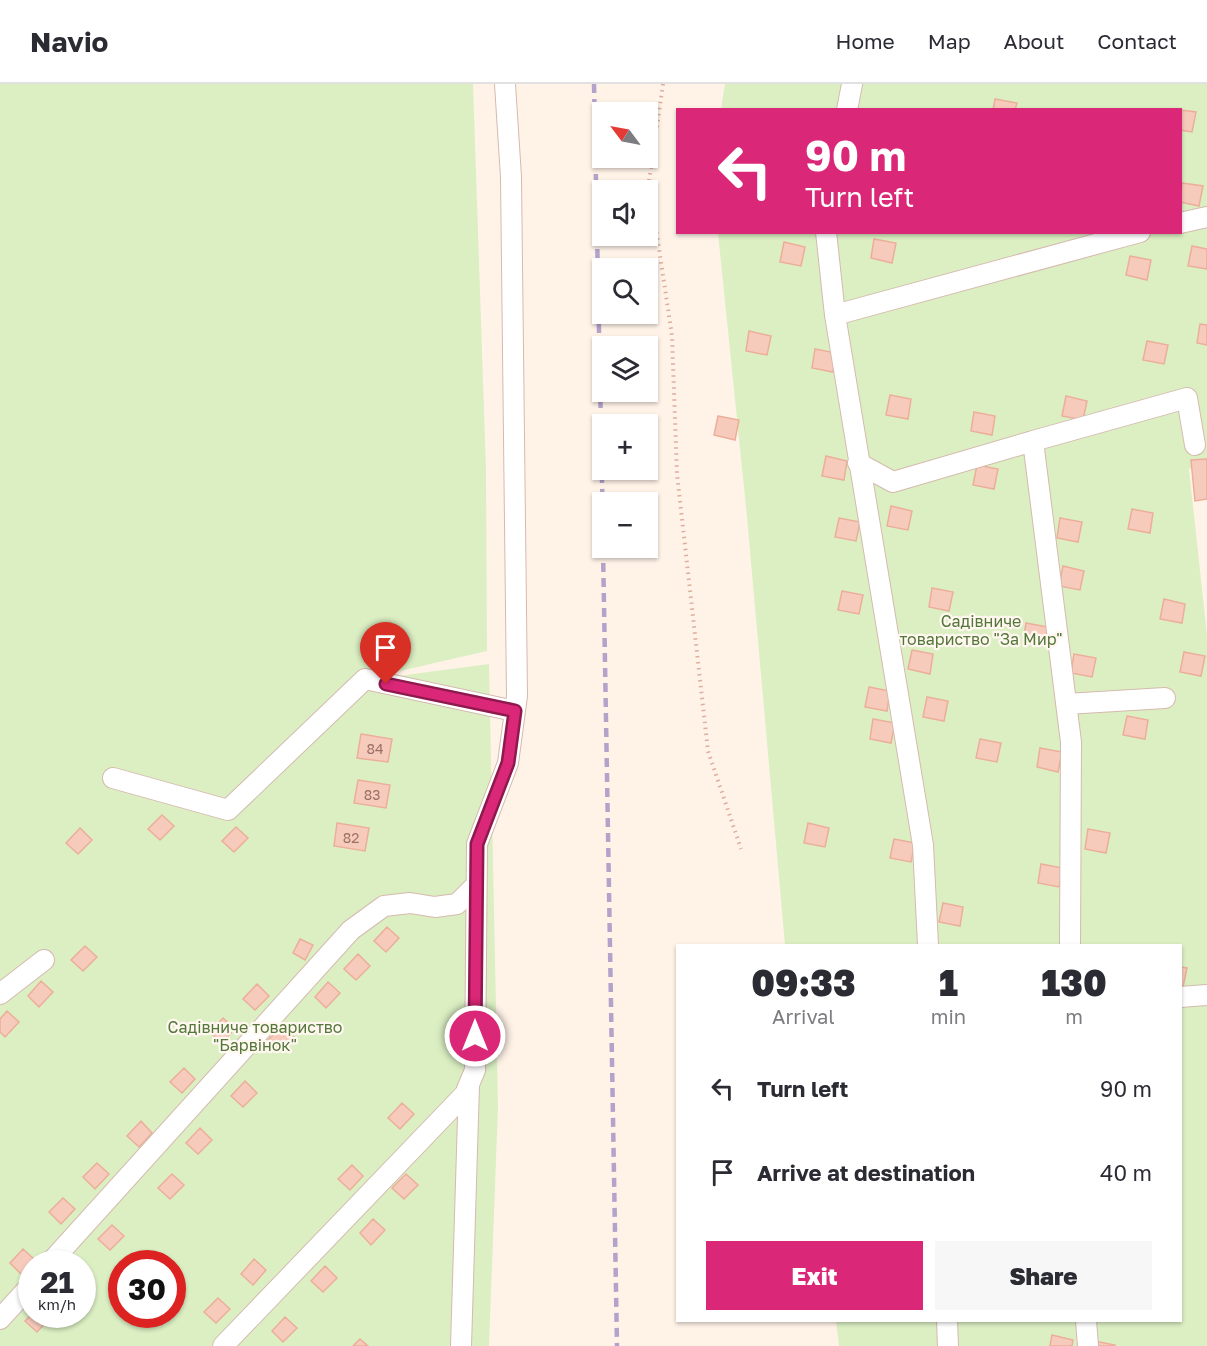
<!DOCTYPE html>
<html lang="en">
<head>
<meta charset="utf-8">
<style>
  :root { --surface:#fff; --page:#f7f7f7; --text:#2b2b33; --muted:#7c7c81; --line:#e1e1e2; --accent:#db2777 }
  body { margin:0; font-family:"Golos Text",sans-serif; background:var(--page); color:var(--text); height:100vh; display:flex; flex-direction:column; font-size:22px; white-space:nowrap }
  * { box-sizing:border-box; margin:0 }
  p { font-size:20px; color:var(--muted) }
  .icon { flex:none; width:33px; height:33px; fill:none; stroke:currentColor; stroke-width:2; stroke-linecap:round; stroke-linejoin:round }
  .map { position:relative; flex:1; overflow:hidden }
  .details { position:absolute; left:676px; top:860px; width:506px; height:378px; display:flex; flex-direction:column; background:var(--surface); border-radius:0px; box-shadow:0 2px 4px #0004 }
  .details>* { flex:none }
  .guide { position:absolute; left:676px; top:24px; width:506px; height:126px; border-radius:0px; box-shadow:0 2px 4px #0004; background:#db2777; color:#fff; overflow:hidden }
  .needle { width:39px; rotate:302deg }
  .tools { position:absolute; left:592px; top:18px; display:grid; gap:12px }
  .tools a { display:grid; place-items:center; width:66px; height:66px; border-radius:0px; background:var(--surface); box-shadow:0 2px 4px #0004; font-size:30px }
  .speed { position:absolute; left:18px; top:1166px; display:flex; gap:12px; font-size:30px; font-weight:700; text-align:center }
  .speed>* { display:grid; place-content:center; width:78px; height:78px; border-radius:50%; background:var(--surface); box-shadow:0 2px 4px #0004; line-height:1 }
  .speed small { font-size:15px; font-weight:400 }
  .speed .limit { border:9px solid #d22; background:#fff; color:#111 }
  .pin { position:absolute; display:grid; place-items:center; width:51px; height:51px; color:#fff; margin:-62px -26px; border-radius:50% 50% 50% 0; rotate:-45deg; box-shadow:0 0 6px #0007 }
  .pin .icon { rotate:45deg }
  .me { position:absolute; width:66px; margin:-33px; rotate:0deg; stroke-linejoin:round; filter:drop-shadow(0 0 4px #0008) }
  .turn { display:flex; align-items:center; gap:21px; height:126px; padding:0 30px; font-size:27px }
  .turn .icon { width:78px; height:78px; stroke-width:2.5 }
  .turn b { display:block; font-size:42px; line-height:51px }
  .eta { display:flex; justify-content:space-evenly; align-items:center; height:102px; text-align:center }
  .eta b { font-size:36px; font-weight:800; line-height:42px }
  .button { display:flex; gap:12px; margin-top:auto; padding:12px 30px }
  .button a { flex:1; height:69px; border-radius:0px; background:var(--accent); color:#fff; font-size:24px; font-weight:800; line-height:69px; text-align:center }
  .button a+a { background:var(--page); color:var(--text) }
  ul { padding:0; list-style:none }
  li { display:flex; align-items:center; gap:18px; height:84px; padding:0 30px }
  li div { flex:1 }
  li b { display:block; font-size:22px }
  li em { font-style:normal }
  header { display:flex; align-items:center; gap:36px; box-sizing:border-box; height:84px; padding:0 30px; background:var(--surface); border-bottom:2px solid var(--line) }
  header strong { font-size:28px }
  nav { display:flex; gap:33px; margin-inline-start:auto; font-size:21px }
  .map>svg:first-child { display:block }
  .green { fill:#dbefc3; fill-rule:evenodd }
  .building { fill:#f7cbbc; stroke:#ecae9a; stroke-width:1.5 }
  .lines { fill:none; stroke-linecap:round; stroke-linejoin:round }
  .street-casing { stroke:#d5baae; stroke-width:22 }
  .path { stroke:#ddae9e; stroke-width:4; stroke-dasharray:1.5 4.5; stroke-linecap:butt }
  .street { stroke:#fff; stroke-width:20 }
  .rail { stroke:#b3a3cb; stroke-width:4.5; stroke-dasharray:9 6; stroke-linecap:butt }
  .route-casing { stroke:#8e194d; stroke-width:15 }
  .route { stroke:#db2777; stroke-width:10 }
  .labels { text-anchor:middle; dominant-baseline:central; stroke-width:4.5; stroke-linejoin:round; paint-order:stroke }
  .number-label { font-size:14px; fill:#9c7165 }
  .park-label { font-size:16px; fill:#537739; stroke:#fff7f0 }
</style>
</head>
<body>
<header>
<strong>Navio</strong>
<nav><a>Home</a><a>Map</a><a>About</a><a>Contact</a></nav>
</header>
<div class="map">
<svg width="1207" height="1262" viewBox="0 0 1207 1262">
  <rect width="100%" height="100%" fill="#fff3e8"/>
  <path class="green" d="M 0,0 L 473,0 L 486,385 L 487,567 L 352,598 L 489,580 L 498,1023 L 489,1262 L 0,1262 ZM 32,1179 L 82,1179 L 82,1230 L 32,1230 ZM 122,1179 L 172,1179 L 172,1230 L 122,1230 Z
    M 725,0 L 1207,0 L 1207,380 L 1189,385 L 1207,551 L 1207,1262 L 839,1262 L 836,1236 L 1180,1236 L 1180,861 L 785,861 L 747,433 L 718,149 L 1180,148 L 1180,26 L 721,25 Z"/>
  <path class="building" d="M 995,15 L 1017,19 L 1015,26 L 993,26 Z
    M 1180,26 L 1196,28 L 1192,48 L 1180,46 Z
    M 1182,99 L 1203,102 L 1199,122 L 1180,118 Z
    M 874,155 L 896,159 L 892,179 L 871,174 Z
    M 784,158 L 805,163 L 801,182 L 780,178 Z
    M 1192,162 L 1207,165 L 1207,185 L 1188,182 Z
    M 1130,172 L 1151,176 L 1147,196 L 1126,191 Z
    M 1200,240 L 1207,241 L 1207,261 L 1197,259 Z
    M 749,247 L 771,252 L 767,271 L 746,267 Z
    M 1147,257 L 1168,261 L 1164,280 L 1143,276 Z
    M 815,265 L 836,269 L 833,288 L 812,284 Z
    M 890,311 L 911,315 L 908,335 L 886,331 Z
    M 1066,312 L 1087,317 L 1083,336 L 1062,332 Z
    M 974,328 L 995,332 L 992,351 L 971,347 Z
    M 718,332 L 739,336 L 735,356 L 714,351 Z
    M 826,372 L 847,377 L 844,396 L 822,392 Z
    M 1207,375 L 1207,415 L 1195,417 L 1191,376 Z
    M 977,381 L 998,385 L 994,405 L 973,401 Z
    M 891,422 L 912,427 L 908,446 L 887,442 Z
    M 1132,425 L 1153,429 L 1150,449 L 1128,445 Z
    M 839,434 L 860,438 L 856,457 L 835,453 Z
    M 1060,434 L 1082,438 L 1078,458 L 1057,454 Z
    M 1063,482 L 1084,487 L 1080,506 L 1059,502 Z
    M 932,504 L 953,508 L 949,527 L 929,523 Z
    M 842,507 L 863,511 L 859,530 L 838,526 Z
    M 1164,515 L 1185,520 L 1182,539 L 1160,535 Z
    M 1026,539 L 1048,543 L 1043,562 L 1023,558 Z
    M 912,566 L 933,570 L 930,590 L 908,585 Z
    M 1184,568 L 1205,572 L 1201,592 L 1180,588 Z
    M 1074,570 L 1096,574 L 1092,593 L 1071,589 Z
    M 869,603 L 890,607 L 887,627 L 865,623 Z
    M 927,613 L 948,617 L 944,637 L 923,633 Z
    M 1127,632 L 1148,636 L 1145,655 L 1123,651 Z
    M 873,635 L 895,639 L 891,659 L 870,655 Z
    M 361,650 L 392,655 L 388,678 L 357,674 Z
    M 980,655 L 1001,659 L 997,678 L 976,674 Z
    M 1040,664 L 1062,668 L 1058,688 L 1037,683 Z
    M 358,696 L 390,701 L 386,724 L 354,719 Z
    M 162,731 L 174,742 L 160,756 L 148,745 Z
    M 337,739 L 369,744 L 365,767 L 334,762 Z
    M 808,739 L 829,744 L 825,763 L 804,759 Z
    M 236,743 L 248,754 L 234,768 L 222,757 Z
    M 80,744 L 92,756 L 78,770 L 66,759 Z
    M 1088,745 L 1110,749 L 1106,769 L 1085,765 Z
    M 894,755 L 915,759 L 911,778 L 890,774 Z
    M 1041,780 L 1063,784 L 1059,803 L 1038,799 Z
    M 943,819 L 963,823 L 960,842 L 939,838 Z
    M 387,843 L 399,854 L 386,868 L 374,857 Z
    M 300,855 L 313,861 L 305,876 L 293,869 Z
    M 85,862 L 97,873 L 83,887 L 71,876 Z
    M 358,870 L 370,882 L 356,896 L 344,885 Z
    M 1180,883 L 1187,884 L 1183,903 L 1180,903 Z
    M 41,897 L 53,908 L 39,923 L 28,912 Z
    M 328,898 L 340,909 L 326,924 L 315,913 Z
    M 257,900 L 269,912 L 255,926 L 243,915 Z
    M 7,927 L 19,938 L 5,953 L 0,948 L 0,935 Z
    M 223,934 L 235,945 L 221,959 L 210,948 Z
    M 282,942 L 294,953 L 280,967 L 268,956 Z
    M 184,984 L 195,995 L 182,1009 L 170,998 Z
    M 245,997 L 257,1009 L 243,1023 L 231,1012 Z
    M 402,1019 L 414,1030 L 400,1045 L 388,1034 Z
    M 141,1037 L 152,1049 L 139,1063 L 127,1052 Z
    M 200,1044 L 212,1056 L 198,1070 L 186,1059 Z
    M 97,1079 L 109,1090 L 95,1105 L 83,1093 Z
    M 352,1081 L 363,1092 L 350,1106 L 338,1095 Z
    M 172,1090 L 184,1101 L 170,1115 L 158,1104 Z
    M 406,1090 L 418,1101 L 404,1115 L 392,1104 Z
    M 63,1114 L 75,1125 L 61,1140 L 49,1128 Z
    M 373,1135 L 385,1146 L 371,1161 L 360,1149 Z
    M 112,1141 L 124,1152 L 110,1166 L 98,1155 Z
    M 23,1165 L 35,1176 L 21,1190 L 10,1179 Z
    M 254,1175 L 266,1186 L 253,1201 L 241,1190 Z
    M 325,1182 L 337,1194 L 323,1208 L 311,1197 Z
    M 218,1214 L 230,1225 L 216,1239 L 204,1228 Z
    M 32,1230 L 46,1230 L 50,1234 L 37,1248 L 25,1237 Z
    M 285,1233 L 297,1244 L 283,1258 L 272,1247 Z
    M 1052,1251 L 1073,1256 L 1072,1262 L 1050,1262 Z
    M 360,1255 L 368,1262 L 353,1262 Z
    M 1094,1257 L 1115,1261 L 1115,1262 L 1093,1262 Z"/>
  <g class="lines">
    <defs>
      <path id="street" d="M 847,26 L 852,0
        M 1180,139 L 1207,133
        M 826,148 L 835,231 L 923,761 L 928,861
        M 835,231 L 1140,148
        M 1033,357 L 1187,314 L 1195,361
        M 858,379 L 893,398 L 1033,357 L 1071,658 L 1070,861
        M 1066,620 L 1165,614
        M 113,694 L 228,726 L 365,595 L 515,627
        M 0,910 L 44,876
        M 1180,913 L 1207,911
        M 50,1179 L 351,846 L 384,822 L 410,819 L 435,823 L 457,820 L 476,801
        M 0,1235 L 32,1200
        M 947,1236 L 948,1262
        M 1086,1236 L 1088,1262
        M 223,1262 L 465,1010 L 475,986 L 477,760 L 508,679 L 517,612 L 511,93 L 505,0
        M 461,1262 L 469,1001"/>
    </defs>
    <use href="#street" class="street-casing"/>
    <path class="path" d="M 663,0 L 649,97 L 672,252 L 677,390 L 708,667 L 741,765"/>
    <use href="#street" class="street"/>
    <path class="rail" d="M 594,0 L 603,445
      M 603,464 L 617,1262"/>
  </g>
  <g class="lines">
    <defs>
      <path id="route" d="M 386,600 L 515,627 L 508,679 L 477,760 L 475,952"/>
    </defs>
    <use href="#route" class="route-casing"/>
    <use href="#route" class="route"/>
  </g>
  <g class="labels">
    <g class="number-label">
      <text x="375" y="664">84</text>
      <text x="372" y="710">83</text>
      <text x="351" y="753">82</text>
    </g>
    <g class="park-label">
      <text x="981" y="537">Садівниче<tspan x="981" dy="18">товариство "За Мир"</tspan></text>
      <text x="255" y="943">Садівниче товариство<tspan x="255" dy="18">"Барвінок"</tspan></text>
    </g>
  </g>
</svg>
<div class="tools">
<a><svg class="needle" viewBox="-14 -14 28 28"><path d="M0-13l5 13h-10z" fill="#e53935"/><path d="M0 13l5-13h-10z" fill="#7c7c81"/></svg></a>
<a><svg class="icon" aria-label="sound" viewBox="0 0 24 24"><path d="M4 9h4l5-4v14l-5-4H4zM17 9q2 3 0 6"/></svg></a>
<a><svg class="icon" aria-label="search" viewBox="0 0 24 24"><circle cx="10" cy="10" r="6"/><path d="M15 15l6 6"/></svg></a>
<a><svg class="icon" aria-label="layers" viewBox="0 0 24 24"><path d="M12 4l9 5-9 5-9-5zM3 14l9 5 9-5"/></svg></a>
<a>+</a>
<a>−</a>
</div>
<div class="speed"><div>21<small>km/h</small></div><div class="limit">30</div></div>
<div class="pin" style="left:386px;top:600px;background:#d93025"><svg class="icon" aria-label="arrive" viewBox="0 0 24 24"><path d="M6 21V4h12l-3 4 3 4H6"/></svg></div>
<svg class="me" style="left:475px;top:952px" viewBox="-20 -20 40 40"><circle r="17" fill="#db2777" stroke="#fff" stroke-width="3"/><path d="M0-11L8 9 0 5-8 9z" fill="#fff"/></svg>
<div class="guide">
<div class="turn"><svg class="icon" aria-label="left" viewBox="0 0 24 24"><path d="M17 20v-9H6M10 6l-5 5 5 5"/></svg><div><b>90 m</b>Turn left</div></div>
</div>
<section class="details">
<div class="eta">
<div><b>09:33</b><p>Arrival</p></div>
<div><b>1</b><p>min</p></div>
<div><b>130</b><p>m</p></div>
</div>
<ul>
<li><svg class="icon" aria-label="left" viewBox="0 0 24 24"><path d="M17 20v-9H6M10 6l-5 5 5 5"/></svg><div><b>Turn left</b></div><em>90 m</em></li>
<li><svg class="icon" aria-label="arrive" viewBox="0 0 24 24"><path d="M6 21V4h12l-3 4 3 4H6"/></svg><div><b>Arrive at destination</b></div><em>40 m</em></li>
</ul>
<div class="button"><a>Exit</a><a>Share</a></div>
</section>
</div>
</body>
</html>
